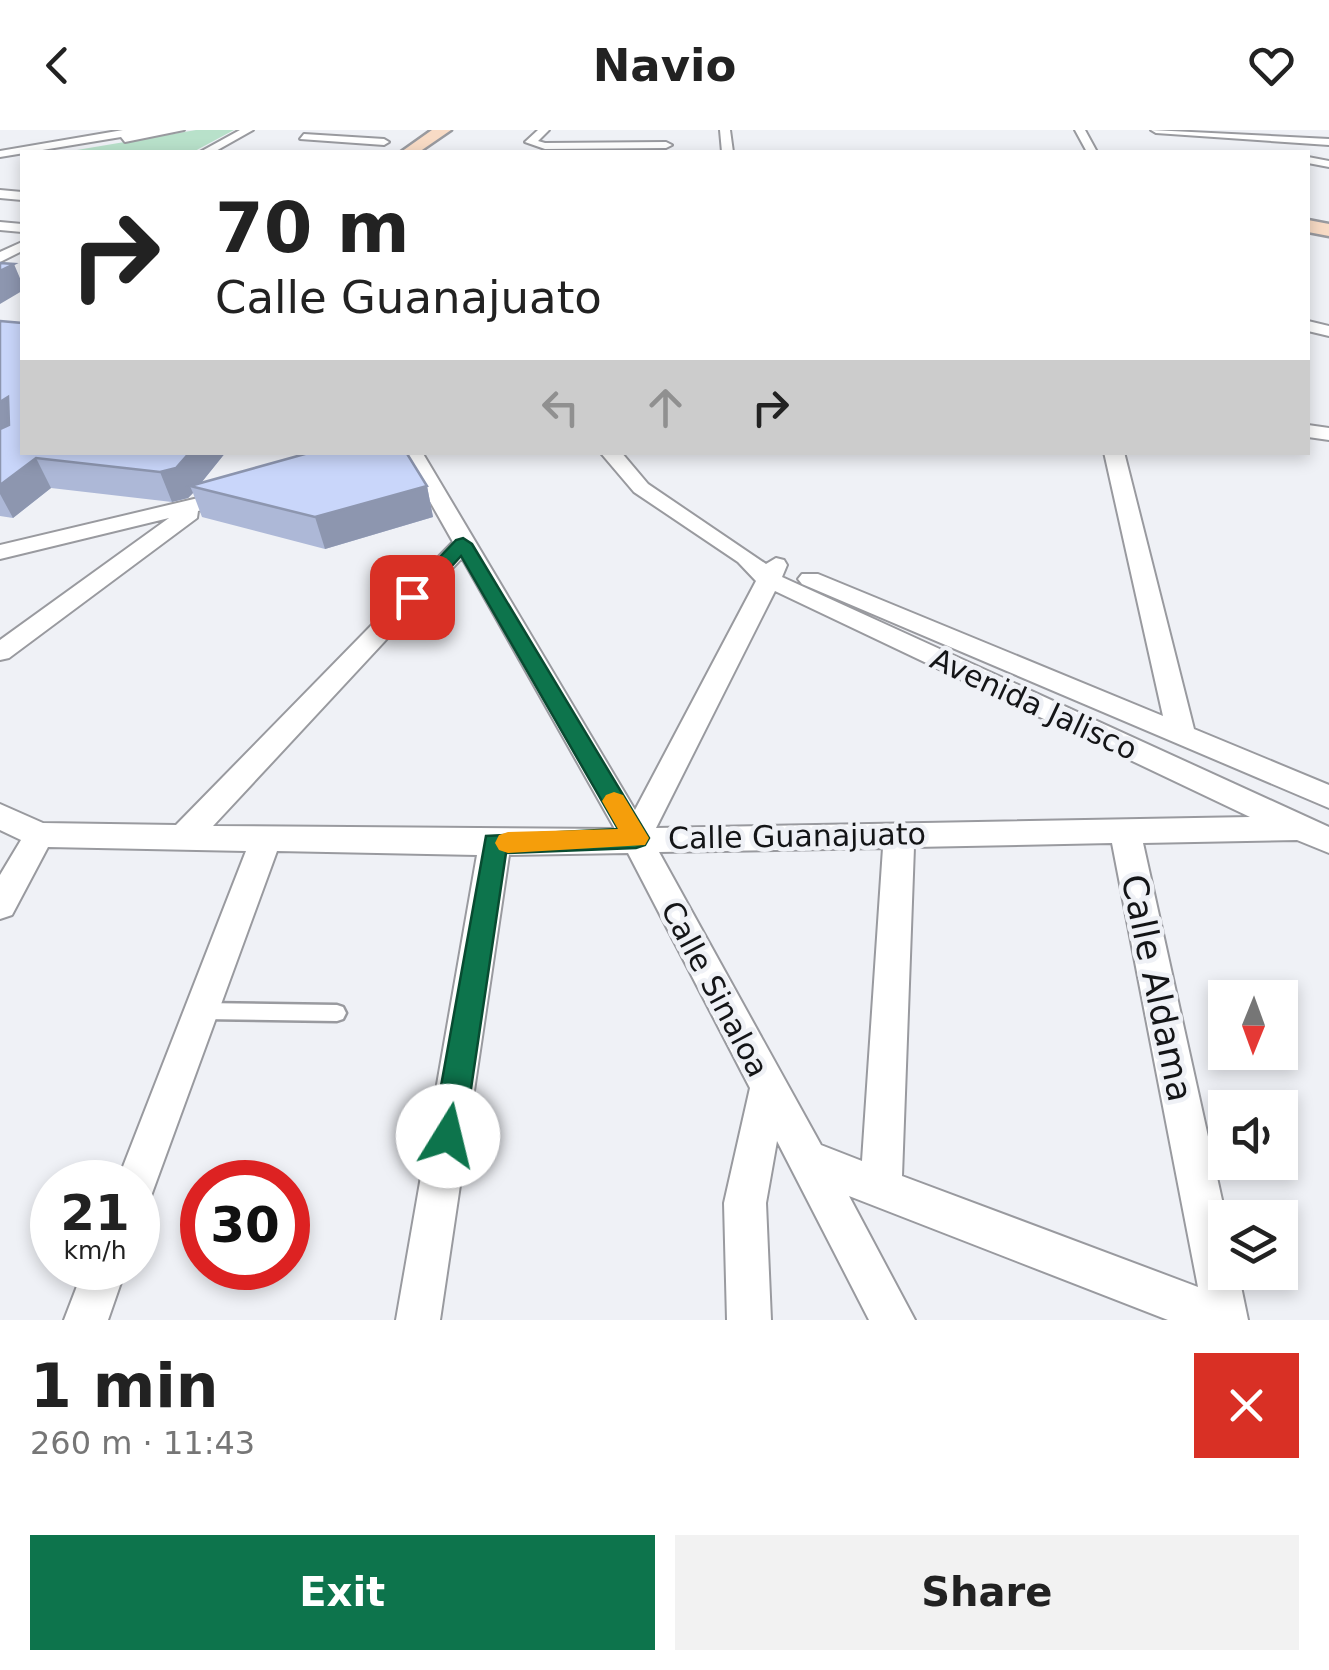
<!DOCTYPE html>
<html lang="en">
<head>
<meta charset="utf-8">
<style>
  :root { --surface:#fff; --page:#f2f2f2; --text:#222; --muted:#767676; --accent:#0d744c }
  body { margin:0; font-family:"DejaVu Sans",sans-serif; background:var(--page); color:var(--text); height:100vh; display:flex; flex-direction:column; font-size:38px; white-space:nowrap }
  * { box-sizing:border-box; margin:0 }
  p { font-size:32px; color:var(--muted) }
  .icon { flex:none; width:55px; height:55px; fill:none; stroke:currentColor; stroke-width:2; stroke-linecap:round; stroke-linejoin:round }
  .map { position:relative; height:1190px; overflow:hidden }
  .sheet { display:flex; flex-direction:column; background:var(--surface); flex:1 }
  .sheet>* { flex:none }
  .guide { position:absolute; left:20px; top:20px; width:1290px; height:305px; border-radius:0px; box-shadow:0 5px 15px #0003; background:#fff; color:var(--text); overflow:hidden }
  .needle { width:65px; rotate:181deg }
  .tools { position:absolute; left:1208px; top:850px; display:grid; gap:20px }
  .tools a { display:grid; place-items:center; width:90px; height:90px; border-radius:0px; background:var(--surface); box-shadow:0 5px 15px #0003; font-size:50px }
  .speed { position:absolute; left:30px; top:1030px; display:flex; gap:20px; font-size:50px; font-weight:700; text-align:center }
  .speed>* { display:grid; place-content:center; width:130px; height:130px; border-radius:50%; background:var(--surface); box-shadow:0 5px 15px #0003; line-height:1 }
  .speed small { font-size:25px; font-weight:400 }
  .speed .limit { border:15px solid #d22; background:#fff; color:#111 }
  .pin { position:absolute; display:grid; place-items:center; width:85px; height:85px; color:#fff; margin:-42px; border-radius:20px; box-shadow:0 5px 15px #0006 }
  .me { position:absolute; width:110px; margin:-55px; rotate:9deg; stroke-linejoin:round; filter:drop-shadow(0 0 8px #0008) }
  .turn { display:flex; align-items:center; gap:35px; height:210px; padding:0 30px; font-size:45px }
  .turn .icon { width:130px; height:130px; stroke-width:2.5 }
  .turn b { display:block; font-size:70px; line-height:85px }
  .lanes { display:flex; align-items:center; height:95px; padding:0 30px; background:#0003; justify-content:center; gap:50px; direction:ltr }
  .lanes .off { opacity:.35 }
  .round { display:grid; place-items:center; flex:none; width:105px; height:105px; border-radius:0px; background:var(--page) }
  .head { display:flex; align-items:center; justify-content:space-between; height:170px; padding:0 30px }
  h1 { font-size:60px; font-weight:700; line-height:75px }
  .primary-button { display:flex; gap:20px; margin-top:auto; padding:20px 30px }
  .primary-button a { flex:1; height:115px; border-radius:0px; background:var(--accent); color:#fff; font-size:40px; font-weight:700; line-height:115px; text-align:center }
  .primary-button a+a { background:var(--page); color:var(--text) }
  header { display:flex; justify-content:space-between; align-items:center; height:130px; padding:0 30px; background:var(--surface); font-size:45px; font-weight:700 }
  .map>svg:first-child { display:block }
  .green { fill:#b8e1ca }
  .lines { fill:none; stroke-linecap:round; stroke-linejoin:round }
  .lane-casing { stroke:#999a9f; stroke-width:5 }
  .street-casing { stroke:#999a9f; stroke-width:4 }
  .secondary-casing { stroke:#999a9f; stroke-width:5 }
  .lane { fill:#fff; fill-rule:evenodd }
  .street { fill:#fff; fill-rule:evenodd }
  .secondary { fill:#f8dbc5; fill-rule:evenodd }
  .wall { fill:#adb8d7 }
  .shaded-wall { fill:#8d96af }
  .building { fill:#c9d6fa; stroke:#8d96af; stroke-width:2.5 }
  .route { fill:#0d744c; stroke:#084b31; stroke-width:2.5 }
  .slow { fill:#f59e0b }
  .labels { text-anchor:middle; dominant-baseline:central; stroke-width:9; stroke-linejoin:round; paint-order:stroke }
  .street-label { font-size:30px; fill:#141517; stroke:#eff1f6 }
  .near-street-label { font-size:35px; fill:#141517; stroke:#eff1f6 }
</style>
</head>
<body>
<header><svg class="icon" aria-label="back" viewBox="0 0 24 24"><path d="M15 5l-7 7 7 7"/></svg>Navio<svg class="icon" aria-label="heart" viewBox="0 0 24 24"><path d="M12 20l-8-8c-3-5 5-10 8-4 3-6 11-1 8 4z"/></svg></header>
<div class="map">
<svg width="1329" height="1190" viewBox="0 0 1329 1190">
  <rect width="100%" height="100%" fill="#eff1f6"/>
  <path class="green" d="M 196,0 L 234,0 L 193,22 L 65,22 Z"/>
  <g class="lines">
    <defs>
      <path id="lane" d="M 202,873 L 337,875 L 343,877 L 346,883 L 343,889 L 337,891 L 202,889 L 196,887 L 193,881 L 196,875 Z"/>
      <path id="street" d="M 123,0 L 184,0 L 125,12 L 121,7 L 0,27 L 0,21 Z
        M 240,0 L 253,0 L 214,22 L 200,22 Z
        M 538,0 L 549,0 L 538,11 L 545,13 L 666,12 L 672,15 L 666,18 L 545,19 L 525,12 Z
        M 720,0 L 730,0 L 733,22 L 722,22 Z
        M 1075,0 L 1085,0 L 1097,22 L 1087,22 Z
        M 1151,0 L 1329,9 L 1329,15 L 1156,3 Z
        M 304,4 L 384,9 L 389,12 L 384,15 L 300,9 Z
        M 1308,27 L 1329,31 L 1329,37 L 1308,33 Z
        M 0,60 L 22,62 L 22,70 L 0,68 Z
        M 0,92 L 22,94 L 22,102 L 0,100 Z
        M 22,112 L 22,121 L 0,132 L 0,122 Z
        M 1308,191 L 1329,196 L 1329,206 L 1308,201 Z
        M 1308,295 L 1329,298 L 1329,310 L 1308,307 Z
        M 402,322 L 422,322 L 635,680 L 756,451 L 738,432 L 634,362 L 600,322 L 621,322 L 648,354 L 766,434 L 776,428 L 784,430 L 787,435 L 782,447 L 1329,697 L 1329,723 L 1297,710 L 1143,713 L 1226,1088 L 1225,1142 L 1238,1142 L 1248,1190 L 1168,1190 L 849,1066 L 915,1190 L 869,1190 L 777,1011 L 766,1073 L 771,1190 L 727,1190 L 724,1073 L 750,958 L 628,723 L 509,725 L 440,1190 L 396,1190 L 477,725 L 277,721 L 151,1066 L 138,1072 L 138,1052 L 117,1052 L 246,721 L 48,717 L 12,785 L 0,789 L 0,745 L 21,710 L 0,700 L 0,674 L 43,693 L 176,695 L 453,412 ZM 462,428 L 615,699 L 213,696 ZM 775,461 L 1250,687 L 656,698 ZM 1112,713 L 1198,1157 L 902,1046 L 914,717 ZM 883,718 L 862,1031 L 821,1015 L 659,722 Z
        M 1104,322 L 1124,322 L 1194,599 L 1329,655 L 1329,678 L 802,454 L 798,449 L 802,444 L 818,444 L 1163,586 Z
        M 232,360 L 243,366 L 239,370 L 198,381 L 197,388 L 9,528 L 0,530 L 0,510 L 169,388 L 0,429 L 0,415 Z
        M 84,1138 L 126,1138 L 108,1190 L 64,1190 Z"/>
      <path id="secondary" d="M 432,0 L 451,0 L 419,22 L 401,22 Z
        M 1308,90 L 1329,94 L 1329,106 L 1308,102 Z"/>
    </defs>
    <use href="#lane" class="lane-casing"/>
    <use href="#street" class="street-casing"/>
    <use href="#secondary" class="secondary-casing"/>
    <use href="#lane" class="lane"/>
    <use href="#street" class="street"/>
    <use href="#secondary" class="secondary"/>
  </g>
  <path class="wall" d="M 0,191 L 22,322 L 226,322 L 201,353 L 427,356 L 433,387 L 325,419 L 202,387 L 193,363 L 188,368 L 172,372 L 51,358 L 13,388 L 0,386 Z"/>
  <path class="shaded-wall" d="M 14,134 L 22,153 L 22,161 L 0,174 L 0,141 Z
    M 8,267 L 22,296 L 0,309 L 0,272 Z
    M 190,322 L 226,322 L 197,358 L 190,356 L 193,363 L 188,368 L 172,372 L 160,342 Z
    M 36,328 L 51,358 L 13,388 L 0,364 L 0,355 Z
    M 427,356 L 433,387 L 325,419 L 315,387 Z"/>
  <path class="building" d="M 0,133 L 14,134 L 0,141 Z
    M 0,191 L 22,193 L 22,322 L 190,322 L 176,338 L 160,342 L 36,328 L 0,355 L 0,299 L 9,295 L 8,267 L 0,272 Z
    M 312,322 L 406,322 L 427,356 L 315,387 L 190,356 Z"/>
  <path class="route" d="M 463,408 L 472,414 L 649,708 L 645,715 L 636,718 L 506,723 L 464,1006 L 459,1018 L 448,1023 L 437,1018 L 432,1006 L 486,706 L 618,699 L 461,426 L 419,472 L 412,473 L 402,467 L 456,410 Z"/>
  <path class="slow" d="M 614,662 L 623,665 L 649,708 L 645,715 L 508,723 L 499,720 L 495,713 L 499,705 L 508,702 L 618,699 L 602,671 L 606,665 Z"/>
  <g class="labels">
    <g class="street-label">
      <text transform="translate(1034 574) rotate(25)">Avenida Jalisco</text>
      <text transform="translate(797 706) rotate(-1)">Calle Guanajuato</text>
      <text transform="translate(715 859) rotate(62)">Calle Sinaloa</text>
    </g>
    <g class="near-street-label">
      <text transform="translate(1157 858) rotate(78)">Calle Aldama</text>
    </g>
  </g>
</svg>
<div class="tools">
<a><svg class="needle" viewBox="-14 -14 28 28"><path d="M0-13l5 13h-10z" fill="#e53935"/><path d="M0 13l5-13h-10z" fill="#767676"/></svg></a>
<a><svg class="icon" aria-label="sound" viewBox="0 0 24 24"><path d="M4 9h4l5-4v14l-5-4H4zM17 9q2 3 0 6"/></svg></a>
<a><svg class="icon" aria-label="layers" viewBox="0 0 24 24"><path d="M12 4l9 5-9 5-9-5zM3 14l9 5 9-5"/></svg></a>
</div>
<div class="speed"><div>21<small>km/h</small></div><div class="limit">30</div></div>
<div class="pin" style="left:412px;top:467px;background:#d93025"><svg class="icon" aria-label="arrive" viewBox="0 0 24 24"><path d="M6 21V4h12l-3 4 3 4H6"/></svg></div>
<svg class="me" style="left:448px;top:1006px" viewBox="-20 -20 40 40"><circle r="19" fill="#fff"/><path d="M0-13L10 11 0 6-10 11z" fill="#0d744c"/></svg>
<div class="guide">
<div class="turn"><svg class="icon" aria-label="right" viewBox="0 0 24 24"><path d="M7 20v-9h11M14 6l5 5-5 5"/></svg><div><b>70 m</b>Calle Guanajuato</div></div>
<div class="lanes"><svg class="icon off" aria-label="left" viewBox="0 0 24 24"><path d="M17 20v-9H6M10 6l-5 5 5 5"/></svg><svg class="icon off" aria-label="ahead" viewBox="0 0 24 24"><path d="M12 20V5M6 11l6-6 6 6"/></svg><svg class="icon" aria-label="right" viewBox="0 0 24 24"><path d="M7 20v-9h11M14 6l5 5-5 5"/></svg></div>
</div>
</div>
<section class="sheet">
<div class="head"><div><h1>1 min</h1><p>260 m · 11:43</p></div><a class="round" style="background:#d93025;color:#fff"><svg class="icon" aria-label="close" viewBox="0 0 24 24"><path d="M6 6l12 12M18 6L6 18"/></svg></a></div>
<div class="primary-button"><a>Exit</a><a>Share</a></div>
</section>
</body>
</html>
